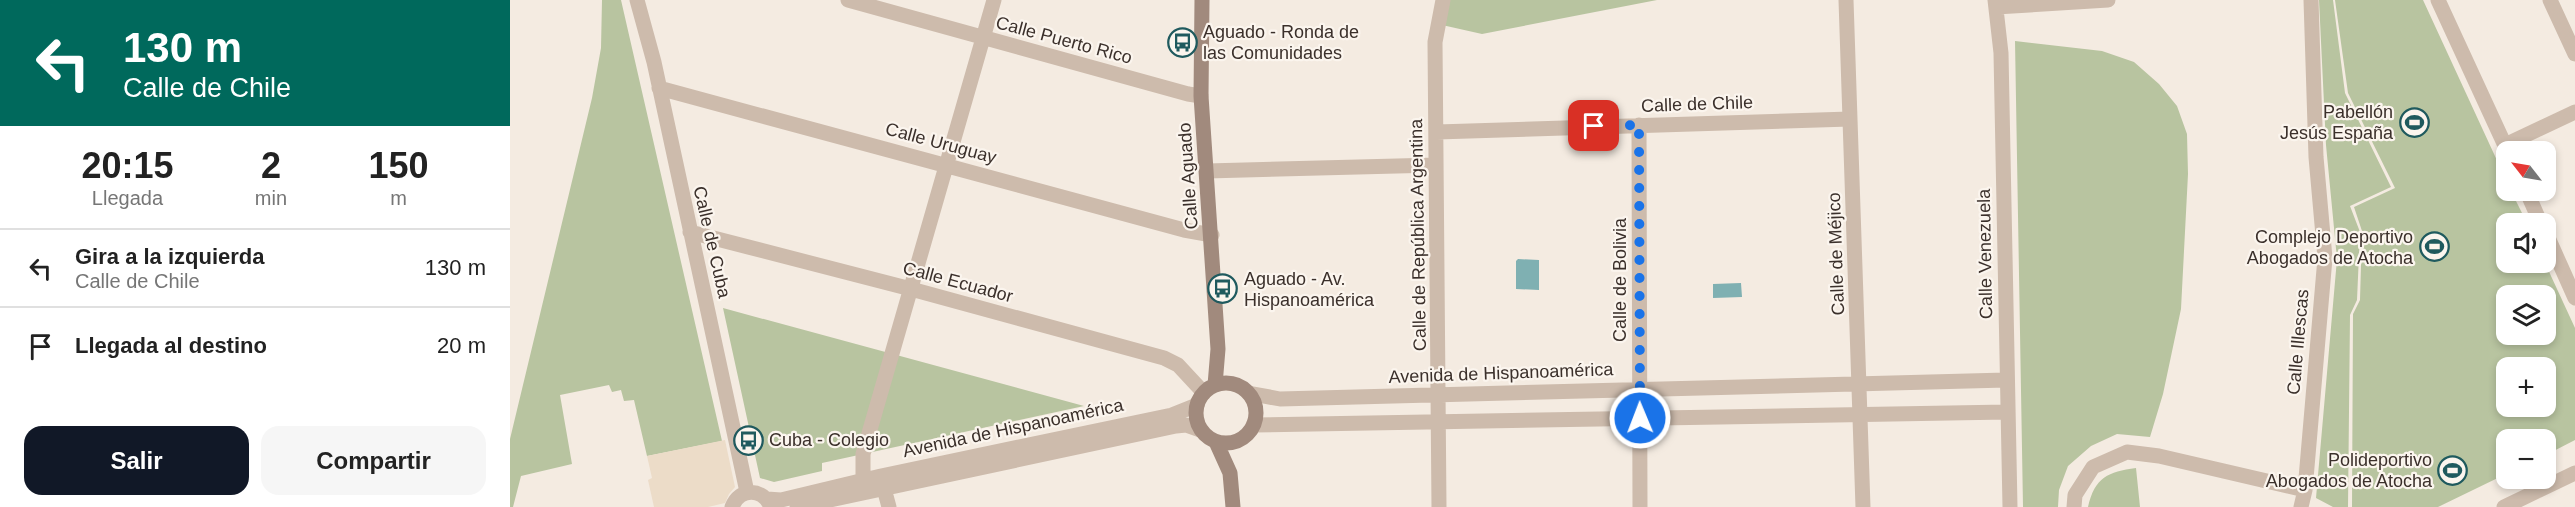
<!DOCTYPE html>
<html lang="es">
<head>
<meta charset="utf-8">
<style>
  :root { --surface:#fff; --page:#f6f6f6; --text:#222; --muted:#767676; --line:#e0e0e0; --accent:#111827 }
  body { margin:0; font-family:Helvetica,sans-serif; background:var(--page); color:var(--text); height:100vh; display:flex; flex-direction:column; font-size:22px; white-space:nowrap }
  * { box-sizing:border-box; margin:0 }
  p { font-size:20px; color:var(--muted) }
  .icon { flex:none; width:33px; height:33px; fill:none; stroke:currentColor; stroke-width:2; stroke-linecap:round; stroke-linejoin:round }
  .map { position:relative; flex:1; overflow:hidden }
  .sheet { display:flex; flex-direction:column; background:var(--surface); width:510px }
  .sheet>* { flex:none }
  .guide { background:#00695c; color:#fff; overflow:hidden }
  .needle { width:39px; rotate:301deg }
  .buttons { position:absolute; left:1986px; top:141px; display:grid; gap:12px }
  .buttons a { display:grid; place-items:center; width:60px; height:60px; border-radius:12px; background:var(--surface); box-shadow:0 3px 9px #0003; font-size:30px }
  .pin { position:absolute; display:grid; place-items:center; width:51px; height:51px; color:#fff; margin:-26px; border-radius:12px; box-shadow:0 3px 9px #0006 }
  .me { position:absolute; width:66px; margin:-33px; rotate:359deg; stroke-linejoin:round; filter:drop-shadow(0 0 4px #0008) }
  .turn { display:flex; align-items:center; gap:21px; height:126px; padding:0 24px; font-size:27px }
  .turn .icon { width:78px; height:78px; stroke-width:2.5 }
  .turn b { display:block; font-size:42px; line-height:51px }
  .eta { display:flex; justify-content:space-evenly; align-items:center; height:102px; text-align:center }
  .eta b { font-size:36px; font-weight:600; line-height:42px }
  .action { display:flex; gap:12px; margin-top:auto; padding:12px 24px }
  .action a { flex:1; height:69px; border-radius:18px; background:var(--accent); color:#fff; font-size:24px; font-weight:600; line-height:69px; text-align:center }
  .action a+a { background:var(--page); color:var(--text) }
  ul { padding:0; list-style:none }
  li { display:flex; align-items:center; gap:18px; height:78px; padding:0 24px; border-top:2px solid var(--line) }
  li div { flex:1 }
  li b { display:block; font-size:22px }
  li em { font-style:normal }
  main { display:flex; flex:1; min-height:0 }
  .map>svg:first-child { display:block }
  .green { fill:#b8c4a0; fill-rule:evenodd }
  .plaza { fill:#ecdcc8 }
  .water { fill:#7fb0b2 }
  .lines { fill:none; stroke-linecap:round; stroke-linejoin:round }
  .street { stroke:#cdbbac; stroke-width:15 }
  .secondary { stroke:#a18a7d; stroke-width:15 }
  .route { stroke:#1a73e8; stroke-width:10; stroke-dasharray:0 18 }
  .labels { text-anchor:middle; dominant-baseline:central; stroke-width:4.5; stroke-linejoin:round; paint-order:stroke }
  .poi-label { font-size:18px; fill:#3b302b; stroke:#fbf5ee; text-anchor:start }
  .street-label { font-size:18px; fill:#3b302b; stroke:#fbf5ee }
</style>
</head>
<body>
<main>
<section class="sheet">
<div class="guide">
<div class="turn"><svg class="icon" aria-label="left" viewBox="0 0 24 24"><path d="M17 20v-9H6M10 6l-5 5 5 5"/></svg><div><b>130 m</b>Calle de Chile</div></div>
</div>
<div class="eta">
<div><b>20:15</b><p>Llegada</p></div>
<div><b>2</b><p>min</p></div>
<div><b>150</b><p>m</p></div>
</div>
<ul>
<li><svg class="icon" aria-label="left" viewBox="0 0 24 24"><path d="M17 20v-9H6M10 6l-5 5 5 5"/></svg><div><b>Gira a la izquierda</b><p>Calle de Chile</p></div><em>130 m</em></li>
<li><svg class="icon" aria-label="arrive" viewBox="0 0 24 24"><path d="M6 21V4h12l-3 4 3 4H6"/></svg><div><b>Llegada al destino</b></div><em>20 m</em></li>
</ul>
<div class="action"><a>Salir</a><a>Compartir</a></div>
</section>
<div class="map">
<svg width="2065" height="507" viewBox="0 0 2065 507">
  <rect width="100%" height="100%" fill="#f4ebe1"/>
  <path class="green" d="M 92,0 L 111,0 L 212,441 L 137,456 L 124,400 L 114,401 L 111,390 L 102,392 L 99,385 L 50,395 L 62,464 L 11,476 L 3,507 L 0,507 L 0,439 L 82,98 L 91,48 Z
    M 937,0 L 1147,0 L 972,34 L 932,25 Z
    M 1809,0 L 1823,0 L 1835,93 L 1881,187 L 1840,206 L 1850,232 L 1847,300 L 1840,315 L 1838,507 L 1823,507 L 1806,498 L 1827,259 L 1816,145 Z
    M 1825,0 L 1913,0 L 1996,180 L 1996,190 L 2001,191 L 2017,223 L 1996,224 L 1996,262 L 2035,263 L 2065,328 L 2065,440 L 2036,455 L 2036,440 L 1996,440 L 1996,474 L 1928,507 L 1842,507 L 1843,314 L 1850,300 L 1852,231 L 1844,207 L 1885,188 L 1838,93 ZM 1996,296 L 2036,296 L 2036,334 L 1996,334 ZM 1996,368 L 2036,368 L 2036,406 L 1996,406 Z
    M 1505,41 L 1592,51 L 1624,62 L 1649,84 L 1667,106 L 1677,134 L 1678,174 L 1671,309 L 1653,394 L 1640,437 L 1607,434 L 1581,446 L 1558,466 L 1549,490 L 1548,507 L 1513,507 Z
    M 213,308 L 574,406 L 312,463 L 312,471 L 264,482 L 250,478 Z
    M 1626,468 L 1630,507 L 1578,507 C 1585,477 1598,472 1626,468 Z"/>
  <path class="plaza" d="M 215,440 L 225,487 L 219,494 L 215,503 L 198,507 L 144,507 L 138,480 L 142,478 L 137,456 Z"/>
  <path class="water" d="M 1008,259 L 1029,260 L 1029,290 L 1006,289 L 1006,261 Z
    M 1231,283 L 1232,297 L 1203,298 L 1203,284 Z"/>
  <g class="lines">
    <path class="street" d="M 127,0 L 144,62 L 237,492
      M 338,0 L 678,94 L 691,96
      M 1336,0 L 1353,507
      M 1485,0 L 1491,53 L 1500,507
      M 1928,0 L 1998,152
      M 2040,0 L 2065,54
      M 1486,7 L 1598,0
      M 149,88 L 674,230 L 702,235
      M 1129,125 L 1130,507
      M 927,132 L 1340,119
      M 1995,145 L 2065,112
      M 697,171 L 926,165
      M 2016,190 L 2031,224
      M 180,232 L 401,289 L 654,358 L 668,365 L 694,393
      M 2036,233 L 2065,298
      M 738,393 L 770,399 L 1496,380
      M 743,425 L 1497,412
      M 353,481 L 353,454 L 484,0
      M 372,481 L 379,507
      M 257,499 L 271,500 L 371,476 L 662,415 L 687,405
      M 222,507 C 230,487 253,488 261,507
      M 287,507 L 666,426 L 676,425 L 690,430
      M 929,507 L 925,42 L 933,0
      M 1564,507 L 1565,495 L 1583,467 L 1617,452 L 1649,456 L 1795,490
      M 1791,507 L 1795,490 L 1815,258 L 1806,157 L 1801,0
      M 1994,507 L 2065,473"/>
    <path class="secondary" d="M 692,0 L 691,96 L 708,349 L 705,385
      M686 413a30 30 0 1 1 60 0a30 30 0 1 1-60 0Z
      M 706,442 L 720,473 L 723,507"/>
  </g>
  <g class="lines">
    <path class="route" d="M 1084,126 L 1129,125 L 1130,418"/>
  </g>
  <defs>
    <symbol id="bus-ring" viewBox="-11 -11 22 22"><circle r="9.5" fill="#fbf5ee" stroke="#1f5a5e" stroke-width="1.5"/><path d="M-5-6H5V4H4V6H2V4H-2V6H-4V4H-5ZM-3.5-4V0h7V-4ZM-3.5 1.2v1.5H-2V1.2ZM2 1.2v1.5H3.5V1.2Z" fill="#1f5a5e"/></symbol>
    <symbol id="stadium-ring" viewBox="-11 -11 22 22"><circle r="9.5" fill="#fbf5ee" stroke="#1f5a5e" stroke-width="1.5"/><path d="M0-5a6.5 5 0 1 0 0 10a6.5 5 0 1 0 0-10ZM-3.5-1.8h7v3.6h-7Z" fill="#1f5a5e"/></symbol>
  </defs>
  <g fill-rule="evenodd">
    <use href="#bus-ring" x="656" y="26" width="33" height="33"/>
    <use href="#stadium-ring" x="1888" y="106" width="33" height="33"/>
    <use href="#stadium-ring" x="1908" y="230" width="33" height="33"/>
    <use href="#bus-ring" x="696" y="272" width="33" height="33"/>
    <use href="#bus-ring" x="222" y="424" width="33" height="33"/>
    <use href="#stadium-ring" x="1926" y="454" width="33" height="33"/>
  </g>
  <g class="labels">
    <g class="poi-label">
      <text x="693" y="32">Aguado - Ronda de<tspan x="693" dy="21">las Comunidades</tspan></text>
      <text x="1883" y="112" text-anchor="end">Pabellón<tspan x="1883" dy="21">Jesús España</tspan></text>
      <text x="1903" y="237" text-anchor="end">Complejo Deportivo<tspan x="1903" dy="21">Abogados de Atocha</tspan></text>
      <text x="734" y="279">Aguado - Av.<tspan x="734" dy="21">Hispanoamérica</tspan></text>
      <text x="259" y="440">Cuba - Colegio</text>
      <text x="1922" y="460" text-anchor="end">Polideportivo<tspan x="1922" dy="21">Abogados de Atocha</tspan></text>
    </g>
    <g class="street-label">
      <text transform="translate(554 40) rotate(15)">Calle Puerto Rico</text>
      <text transform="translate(1187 104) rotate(-2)">Calle de Chile</text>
      <text transform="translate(431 143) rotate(15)">Calle Uruguay</text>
      <text transform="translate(678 176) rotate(-94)">Calle Aguado</text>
      <text transform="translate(908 235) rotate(-91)">Calle de República Argentina</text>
      <text transform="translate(202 242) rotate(77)">Calle de Cuba</text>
      <text transform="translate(1326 254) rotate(-92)">Calle de Méjico</text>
      <text transform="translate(1475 254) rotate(-91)">Calle Venezuela</text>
      <text transform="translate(1110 280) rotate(-90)">Calle de Bolivia</text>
      <text transform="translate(448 282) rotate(15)">Calle Ecuador</text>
      <text transform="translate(1788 342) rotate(-85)">Calle Illescas</text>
      <text transform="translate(991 373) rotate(-2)">Avenida de Hispanoamérica</text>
      <text transform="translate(503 428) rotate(-12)">Avenida de Hispanoamérica</text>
    </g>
  </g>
</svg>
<div class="buttons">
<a><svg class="needle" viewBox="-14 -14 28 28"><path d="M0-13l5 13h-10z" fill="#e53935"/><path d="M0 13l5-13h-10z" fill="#767676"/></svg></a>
<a><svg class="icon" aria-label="sound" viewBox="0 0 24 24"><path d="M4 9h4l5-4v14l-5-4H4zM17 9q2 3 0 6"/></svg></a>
<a><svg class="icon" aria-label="layers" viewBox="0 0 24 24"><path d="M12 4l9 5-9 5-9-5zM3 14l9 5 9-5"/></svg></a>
<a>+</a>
<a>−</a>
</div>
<div class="pin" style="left:1084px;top:126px;background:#d93025"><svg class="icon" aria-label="arrive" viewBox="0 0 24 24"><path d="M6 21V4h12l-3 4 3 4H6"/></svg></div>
<svg class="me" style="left:1130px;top:418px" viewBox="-20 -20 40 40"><circle r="17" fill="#1a73e8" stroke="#fff" stroke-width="3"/><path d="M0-11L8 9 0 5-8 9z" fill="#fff"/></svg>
</div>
</main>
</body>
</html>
